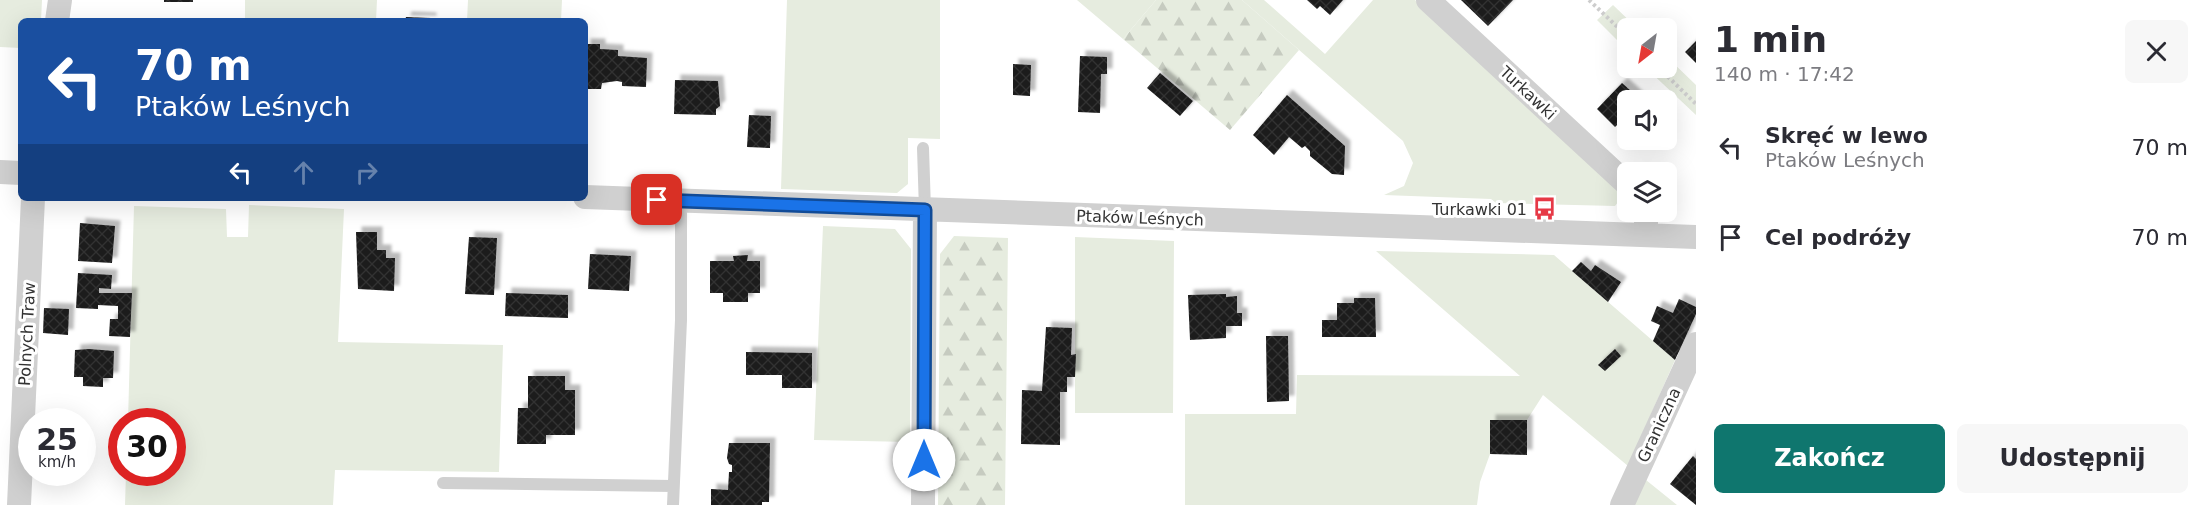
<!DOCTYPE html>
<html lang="pl">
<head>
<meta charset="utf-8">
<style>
  :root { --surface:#fff; --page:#f7f7f7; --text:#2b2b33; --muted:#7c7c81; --accent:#0f766e }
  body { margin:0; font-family:"DejaVu Sans",sans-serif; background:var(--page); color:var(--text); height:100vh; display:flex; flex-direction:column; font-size:22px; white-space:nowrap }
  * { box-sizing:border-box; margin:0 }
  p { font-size:20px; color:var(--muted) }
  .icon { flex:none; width:33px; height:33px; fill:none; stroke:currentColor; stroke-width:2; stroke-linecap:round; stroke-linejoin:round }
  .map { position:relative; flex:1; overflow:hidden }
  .side { display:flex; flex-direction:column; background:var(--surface); width:510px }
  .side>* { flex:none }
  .guide { position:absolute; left:18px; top:18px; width:570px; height:183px; border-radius:9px; box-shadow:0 6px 24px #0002; background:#1a4fa0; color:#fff; overflow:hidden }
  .needle { width:39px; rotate:211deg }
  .buttons { position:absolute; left:1617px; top:18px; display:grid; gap:12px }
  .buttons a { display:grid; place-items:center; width:60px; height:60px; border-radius:9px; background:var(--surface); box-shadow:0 6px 24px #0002; font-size:30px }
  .speed { position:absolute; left:18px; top:408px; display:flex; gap:12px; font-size:30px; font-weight:700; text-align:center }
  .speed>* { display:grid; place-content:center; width:78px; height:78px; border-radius:50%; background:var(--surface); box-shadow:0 6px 24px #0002; line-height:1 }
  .speed small { font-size:15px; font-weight:400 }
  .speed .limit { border:9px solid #d22; background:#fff; color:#111 }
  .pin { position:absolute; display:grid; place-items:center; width:51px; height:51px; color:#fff; margin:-26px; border-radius:12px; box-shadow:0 3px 9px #0006 }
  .me { position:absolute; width:66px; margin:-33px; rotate:0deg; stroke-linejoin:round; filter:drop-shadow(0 0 4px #0008) }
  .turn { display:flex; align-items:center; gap:21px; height:126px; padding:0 18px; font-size:27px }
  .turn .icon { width:78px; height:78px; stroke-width:2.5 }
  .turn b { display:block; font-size:42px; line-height:51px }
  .lanes { display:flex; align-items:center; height:57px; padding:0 18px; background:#0003; justify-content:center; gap:30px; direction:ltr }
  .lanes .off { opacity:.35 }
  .round { display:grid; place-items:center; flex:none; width:63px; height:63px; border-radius:9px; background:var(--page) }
  .head { display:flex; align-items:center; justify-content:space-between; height:102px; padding:0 18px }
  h1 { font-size:36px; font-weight:700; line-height:45px }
  .primary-button { display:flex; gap:12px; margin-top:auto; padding:12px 18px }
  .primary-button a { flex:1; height:69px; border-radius:9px; background:var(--accent); color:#fff; font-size:24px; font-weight:700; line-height:69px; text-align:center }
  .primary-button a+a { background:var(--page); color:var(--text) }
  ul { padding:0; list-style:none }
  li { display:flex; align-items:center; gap:18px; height:90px; padding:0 18px }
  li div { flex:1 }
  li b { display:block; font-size:22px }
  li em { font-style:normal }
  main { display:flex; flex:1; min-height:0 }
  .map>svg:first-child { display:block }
  .grass { fill:#e6ecdf }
  .forest { fill:url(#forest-firs) }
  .building { fill:url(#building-cross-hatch); filter:url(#shadow) }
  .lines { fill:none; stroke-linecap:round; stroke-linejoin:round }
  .path { stroke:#cdcdcd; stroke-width:4; stroke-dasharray:3 3; stroke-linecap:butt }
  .service { stroke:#d0d0d0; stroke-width:12 }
  .minor { stroke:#d0d0d0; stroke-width:24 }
  .route-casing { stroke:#114b97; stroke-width:15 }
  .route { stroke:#1a73e8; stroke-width:10 }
  .labels { text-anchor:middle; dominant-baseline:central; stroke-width:6; stroke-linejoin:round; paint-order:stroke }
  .street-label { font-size:16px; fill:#333; stroke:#fff }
  .poi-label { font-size:16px; fill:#333; stroke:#fff; text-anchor:end }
</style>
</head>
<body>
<main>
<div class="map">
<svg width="1696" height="505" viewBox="0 0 1696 505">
  <defs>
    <pattern id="forest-firs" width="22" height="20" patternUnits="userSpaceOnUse" patternTransform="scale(1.5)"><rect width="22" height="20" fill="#e6ecdf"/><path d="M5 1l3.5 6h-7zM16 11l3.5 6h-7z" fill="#c6cbc0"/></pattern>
    <pattern id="building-cross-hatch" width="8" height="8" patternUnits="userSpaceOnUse" patternTransform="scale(1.5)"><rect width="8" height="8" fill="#1a1a1a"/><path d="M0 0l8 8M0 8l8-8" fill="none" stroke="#333"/></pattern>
    <filter id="shadow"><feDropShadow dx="5.5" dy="-5.5" stdDeviation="1.5" flood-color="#0004"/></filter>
  </defs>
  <rect width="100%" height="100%" fill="#fff"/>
  <path class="grass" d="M 0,0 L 42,0 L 41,21 L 21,21 L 21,48 L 0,47 Z
    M 245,0 L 377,0 L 376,21 L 245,21 Z
    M 468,0 L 562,0 L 561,21 L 467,21 Z
    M 787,0 L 940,0 L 940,139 L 908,138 L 908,184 L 897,193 L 781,189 Z
    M 1077,0 L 1156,0 L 1123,39 Z
    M 1242,0 L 1264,0 L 1325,54 L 1373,0 L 1415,0 L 1624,194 L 1615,206 L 1496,203 L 1491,199 L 1384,195 L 1404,186 L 1413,163 L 1403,141 Z
    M 1613,5 L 1637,28 L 1628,28 L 1627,50 L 1597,20 Z
    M 1667,57 L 1696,85 L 1696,115 L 1646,68 L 1666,68 Z
    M 249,205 L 344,209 L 338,342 L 503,345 L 499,472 L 335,470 L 333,505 L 125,505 L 126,473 L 172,472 L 172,422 L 128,421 L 134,206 L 226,209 L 227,237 L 248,237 Z
    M 823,226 L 895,229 L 911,249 L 910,442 L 814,440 Z
    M 1075,237 L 1174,241 L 1173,413 L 1075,413 Z
    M 1376,251 L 1554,255 L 1675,360 L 1628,466 L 1543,395 L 1527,420 L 1490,420 L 1490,454 L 1480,482 L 1477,505 L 1185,505 L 1185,414 L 1296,414 L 1297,375 L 1520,376 Z
    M 1646,480 L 1677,505 L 1634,505 Z"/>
  <path class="forest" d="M 1156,0 L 1242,0 L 1299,50 L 1230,130 L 1123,39 Z
    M 954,236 L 1008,238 L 1005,505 L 938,505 L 940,254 Z"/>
  <path class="building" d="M 164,0 L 193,0 L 193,2 L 164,2 Z
    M 1307,0 L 1343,0 L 1330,15 L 1320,6 L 1317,9 Z
    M 1461,0 L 1513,0 L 1488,26 Z
    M 406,17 L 431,18 L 431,21 L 405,21 Z
    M 1696,41 L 1696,63 L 1685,52 Z
    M 585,44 L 600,44 L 600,49 L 618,50 L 618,56 L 647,58 L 646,87 L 622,86 L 622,82 L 617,81 L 602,83 L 601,89 L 586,89 Z
    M 1080,56 L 1107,57 L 1107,74 L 1101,74 L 1100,113 L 1078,112 Z
    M 1013,64 L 1031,65 L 1030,96 L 1013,95 Z
    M 1160,73 L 1193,101 L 1180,116 L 1147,88 Z
    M 675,80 L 718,81 L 720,106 L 716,109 L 716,115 L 674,114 Z
    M 1622,83 L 1641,100 L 1628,100 L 1628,132 L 1618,124 L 1615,127 L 1597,109 Z
    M 1287,95 L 1345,146 L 1344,175 L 1332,174 L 1310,156 L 1310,151 L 1305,146 L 1302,148 L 1289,137 L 1274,155 L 1253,135 Z
    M 749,115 L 771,116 L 770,148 L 747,147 Z
    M 80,223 L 115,226 L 112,263 L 78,261 Z
    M 356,232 L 377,232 L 377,250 L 386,250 L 386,258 L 395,258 L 394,291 L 358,289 Z
    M 469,237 L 497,238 L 494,295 L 465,294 Z
    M 590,254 L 631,256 L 629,291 L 588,289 Z
    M 748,255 L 747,261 L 760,261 L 760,293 L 748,293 L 748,302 L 723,302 L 723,293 L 710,293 L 710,261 L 734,261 L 733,256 Z
    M 1581,262 L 1591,271 L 1595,265 L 1621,282 L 1608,302 L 1572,271 Z
    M 78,273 L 112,275 L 111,289 L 99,288 L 99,293 L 132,293 L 130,337 L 109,336 L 110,319 L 118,319 L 118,306 L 98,305 L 98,309 L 76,308 Z
    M 506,293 L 568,295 L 568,318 L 505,316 Z
    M 1226,294 L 1226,297 L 1237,296 L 1237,313 L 1242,313 L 1242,326 L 1226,326 L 1226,338 L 1190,340 L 1188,295 Z
    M 1354,298 L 1375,298 L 1376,337 L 1322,337 L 1322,320 L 1337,320 L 1337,303 L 1354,303 Z
    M 1679,299 L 1696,307 L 1696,314 L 1675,360 L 1653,341 L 1660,325 L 1651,321 L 1657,306 L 1673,313 Z
    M 44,308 L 69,309 L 68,335 L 43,333 Z
    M 1046,327 L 1072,328 L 1071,355 L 1076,354 L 1075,377 L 1067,377 L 1067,392 L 1060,392 L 1060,445 L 1021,444 L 1022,390 L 1042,391 Z
    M 1266,336 L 1288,336 L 1289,401 L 1267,402 Z
    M 89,349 L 114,351 L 113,378 L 103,378 L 103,387 L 83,386 L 83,377 L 74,377 L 75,350 Z
    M 1615,349 L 1621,356 L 1605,371 L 1598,365 Z
    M 746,352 L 812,353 L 812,388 L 782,388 L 782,375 L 746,375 Z
    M 528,376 L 565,376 L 565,390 L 575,390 L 575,435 L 546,435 L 546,444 L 517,444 L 518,408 L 528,408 Z
    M 1490,420 L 1527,420 L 1527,455 L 1490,454 Z
    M 729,443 L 770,443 L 769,502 L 762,502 L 762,505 L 711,505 L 711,489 L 728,490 L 729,472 L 732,472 L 732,465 L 729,464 L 727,458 Z
    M 1693,456 L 1696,459 L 1696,505 L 1670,484 Z"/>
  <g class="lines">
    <path class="path" d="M 1589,0 L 1628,37
      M 1659,68 L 1696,104"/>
    <path class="service" d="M 923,148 L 925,210
      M 443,483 L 673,486
      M 673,505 L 681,320 L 681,201"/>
    <path class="minor" d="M 1428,0 L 1628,185
      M 57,21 L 60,0
      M 0,172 L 21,173
      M 585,197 L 1696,237
      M 1646,235 L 1646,212
      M 19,505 L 33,198
      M 923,505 L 925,210
      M 1622,505 L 1696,344"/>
  </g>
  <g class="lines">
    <defs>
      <path id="route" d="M 657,200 L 925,210 L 924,460"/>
    </defs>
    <use href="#route" class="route-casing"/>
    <use href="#route" class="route"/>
  </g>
  <defs>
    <symbol id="bus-bare" viewBox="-9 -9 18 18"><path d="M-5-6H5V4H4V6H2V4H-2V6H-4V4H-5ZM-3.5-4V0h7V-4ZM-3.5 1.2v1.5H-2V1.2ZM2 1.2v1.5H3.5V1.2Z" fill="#e63946" stroke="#fff" stroke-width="2.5" paint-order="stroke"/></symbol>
  </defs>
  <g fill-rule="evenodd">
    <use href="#bus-bare" x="1528" y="192" width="33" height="33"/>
  </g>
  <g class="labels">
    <g class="street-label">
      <text transform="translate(1528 93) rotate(43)">Turkawki</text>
      <text transform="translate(1140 218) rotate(2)">Ptaków Leśnych</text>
      <text transform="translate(27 334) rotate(-87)">Polnych Traw</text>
      <text transform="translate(1659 425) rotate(-65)">Graniczna</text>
    </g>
    <g class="poi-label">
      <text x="1527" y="209">Turkawki 01</text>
    </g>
  </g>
</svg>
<div class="buttons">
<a><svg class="needle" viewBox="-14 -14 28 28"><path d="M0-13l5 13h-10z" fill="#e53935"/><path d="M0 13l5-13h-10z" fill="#7c7c81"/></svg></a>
<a><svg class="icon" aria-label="sound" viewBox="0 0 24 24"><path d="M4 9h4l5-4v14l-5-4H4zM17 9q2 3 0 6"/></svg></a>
<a><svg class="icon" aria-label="layers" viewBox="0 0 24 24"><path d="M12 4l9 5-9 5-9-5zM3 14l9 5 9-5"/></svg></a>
</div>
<div class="speed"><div>25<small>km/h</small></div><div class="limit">30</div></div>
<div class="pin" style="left:657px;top:200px;background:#d93025"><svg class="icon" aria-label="arrive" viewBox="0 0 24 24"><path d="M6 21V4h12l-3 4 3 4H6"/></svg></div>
<svg class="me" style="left:924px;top:460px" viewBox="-20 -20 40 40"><circle r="19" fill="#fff"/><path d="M0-13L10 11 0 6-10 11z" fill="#1a73e8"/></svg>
<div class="guide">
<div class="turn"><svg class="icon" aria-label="left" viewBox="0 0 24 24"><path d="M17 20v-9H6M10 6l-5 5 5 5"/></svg><div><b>70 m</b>Ptaków Leśnych</div></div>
<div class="lanes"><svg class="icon" aria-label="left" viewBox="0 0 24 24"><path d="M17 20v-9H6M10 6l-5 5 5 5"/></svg><svg class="icon off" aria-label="ahead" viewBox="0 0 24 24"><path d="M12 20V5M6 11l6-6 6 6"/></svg><svg class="icon off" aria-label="right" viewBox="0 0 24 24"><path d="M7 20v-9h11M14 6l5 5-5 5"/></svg></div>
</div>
</div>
<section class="side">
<div class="head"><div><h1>1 min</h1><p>140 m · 17:42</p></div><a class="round"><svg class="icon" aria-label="close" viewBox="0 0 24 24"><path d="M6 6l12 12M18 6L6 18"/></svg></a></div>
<ul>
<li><svg class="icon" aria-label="left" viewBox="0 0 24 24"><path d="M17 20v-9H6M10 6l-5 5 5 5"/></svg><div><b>Skręć w lewo</b><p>Ptaków Leśnych</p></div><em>70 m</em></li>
<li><svg class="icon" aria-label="arrive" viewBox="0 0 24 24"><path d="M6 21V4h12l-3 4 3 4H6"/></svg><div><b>Cel podróży</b></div><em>70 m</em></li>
</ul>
<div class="primary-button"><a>Zakończ</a><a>Udostępnij</a></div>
</section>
</main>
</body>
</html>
